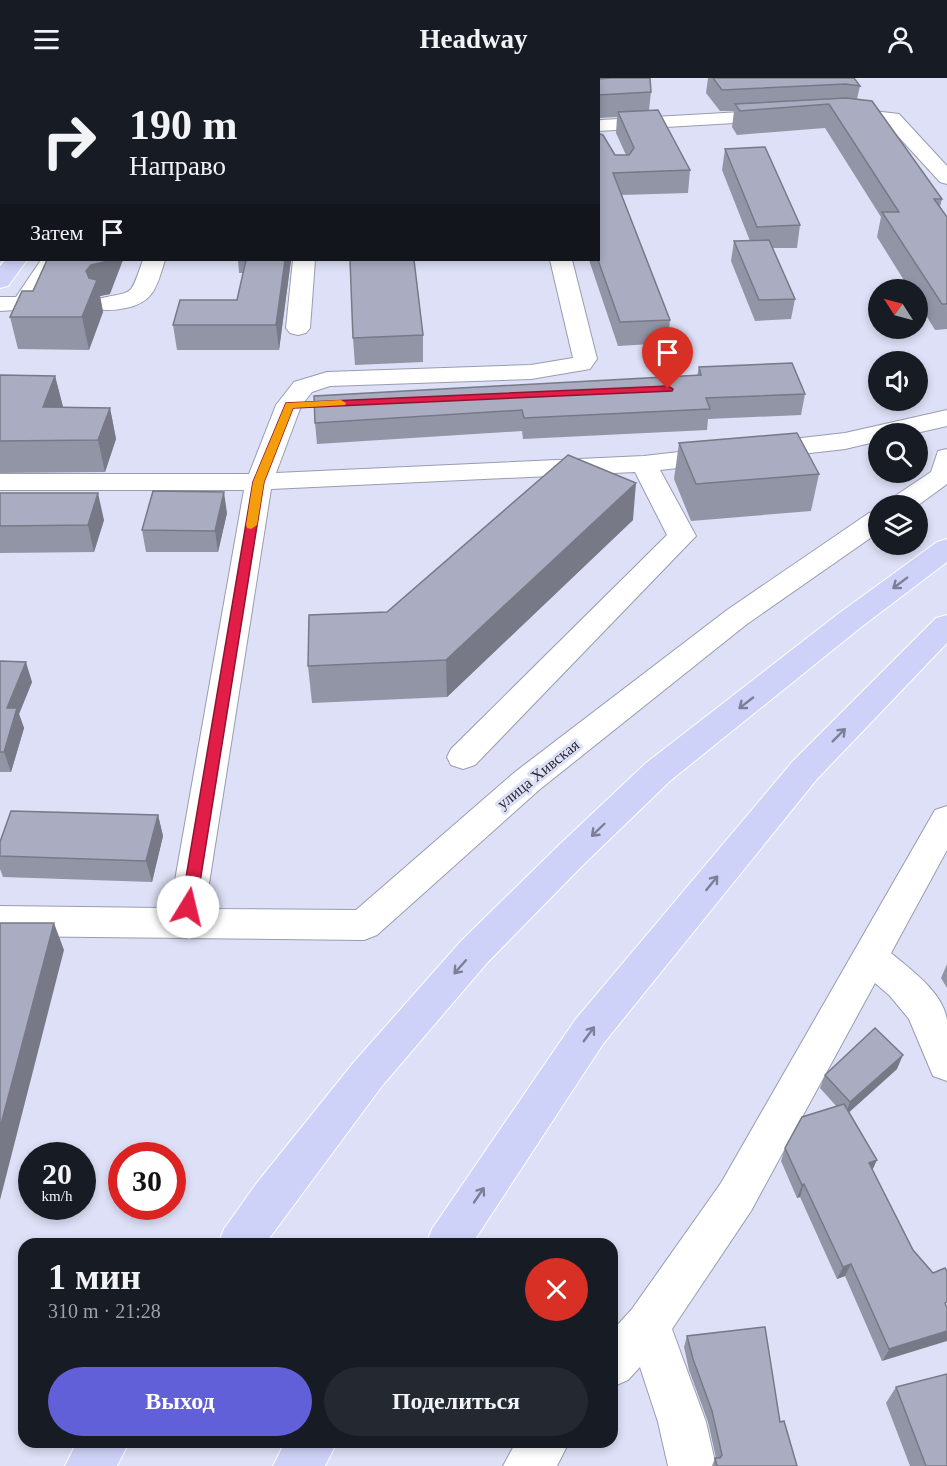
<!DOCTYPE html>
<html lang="ru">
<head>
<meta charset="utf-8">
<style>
  :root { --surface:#171b24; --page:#242831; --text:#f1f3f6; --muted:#9ea1a6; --accent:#6260d9 }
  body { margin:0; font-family:Georgia,serif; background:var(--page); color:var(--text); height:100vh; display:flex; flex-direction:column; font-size:22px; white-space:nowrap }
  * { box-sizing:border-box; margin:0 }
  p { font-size:20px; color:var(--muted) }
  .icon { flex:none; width:33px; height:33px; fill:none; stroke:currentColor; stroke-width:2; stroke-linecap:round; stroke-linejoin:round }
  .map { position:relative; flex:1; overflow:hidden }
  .sheet { position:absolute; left:18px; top:1160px; width:600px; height:210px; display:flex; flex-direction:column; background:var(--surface); border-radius:18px; box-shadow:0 3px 9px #0003 }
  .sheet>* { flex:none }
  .banner { position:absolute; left:0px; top:0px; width:600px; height:183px; box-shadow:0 3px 9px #0003; background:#171b24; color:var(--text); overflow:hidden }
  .needle { width:39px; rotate:306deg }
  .buttons { position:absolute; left:868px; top:201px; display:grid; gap:12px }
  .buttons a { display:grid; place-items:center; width:60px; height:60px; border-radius:50%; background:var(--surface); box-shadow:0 3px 9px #0003; font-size:30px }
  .speed { position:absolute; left:18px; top:1064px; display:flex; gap:12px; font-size:30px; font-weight:700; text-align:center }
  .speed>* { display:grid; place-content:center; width:78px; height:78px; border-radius:50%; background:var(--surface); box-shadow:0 3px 9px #0003; line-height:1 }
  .speed small { font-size:15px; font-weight:400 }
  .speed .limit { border:9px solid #d22; background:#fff; color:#111 }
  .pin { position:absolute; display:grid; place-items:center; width:51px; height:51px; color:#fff; margin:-62px -26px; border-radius:50% 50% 50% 0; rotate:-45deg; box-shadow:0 0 6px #0007 }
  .pin .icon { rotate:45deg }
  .me { position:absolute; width:66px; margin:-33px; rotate:9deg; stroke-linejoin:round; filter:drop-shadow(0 0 4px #0008) }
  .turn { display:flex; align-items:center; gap:21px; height:126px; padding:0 30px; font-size:27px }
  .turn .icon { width:78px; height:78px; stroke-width:2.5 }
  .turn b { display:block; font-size:42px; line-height:51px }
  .then { display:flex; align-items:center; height:57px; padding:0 30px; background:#0003; gap:12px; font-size:22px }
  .round { display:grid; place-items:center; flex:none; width:63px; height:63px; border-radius:32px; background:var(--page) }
  .overview { display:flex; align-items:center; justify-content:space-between; height:102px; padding:0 30px }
  h1 { font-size:36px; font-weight:800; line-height:45px }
  .button { display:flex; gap:12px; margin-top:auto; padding:12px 30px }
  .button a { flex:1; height:69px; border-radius:36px; background:var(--accent); color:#fff; font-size:24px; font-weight:800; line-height:69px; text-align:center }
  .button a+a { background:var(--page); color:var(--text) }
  header { display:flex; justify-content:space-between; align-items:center; height:78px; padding:0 30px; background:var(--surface); font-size:27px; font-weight:800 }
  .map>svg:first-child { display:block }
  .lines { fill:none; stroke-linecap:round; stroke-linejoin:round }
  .minor-casing { stroke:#999cb0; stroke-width:2 }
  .major-casing { stroke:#fff; stroke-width:2 }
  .minor { fill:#fff; fill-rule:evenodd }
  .major { fill:#ced2f8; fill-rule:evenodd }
  .wall { fill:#9295a6 }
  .shaded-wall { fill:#777987 }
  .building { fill:#aaadc1; stroke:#777987; stroke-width:1.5 }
  .oneway { stroke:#7c7f96 }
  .route { fill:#e11d48; stroke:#92132f; stroke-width:1.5 }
  .slow { fill:#f59e0b }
  .labels { text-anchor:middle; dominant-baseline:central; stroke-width:6; stroke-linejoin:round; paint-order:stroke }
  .street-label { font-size:16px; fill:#2b2c34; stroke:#dde0f6 }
</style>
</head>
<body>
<header><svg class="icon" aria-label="menu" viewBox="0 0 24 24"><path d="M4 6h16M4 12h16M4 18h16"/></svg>Headway<svg class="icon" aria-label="person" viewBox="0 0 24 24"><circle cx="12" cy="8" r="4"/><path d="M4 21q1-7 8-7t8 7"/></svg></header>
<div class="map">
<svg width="947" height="1388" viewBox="0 0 947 1388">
  <rect width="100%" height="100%" fill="#dde0f6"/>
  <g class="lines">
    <defs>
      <path id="minor" d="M 515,0 L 535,0 L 536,2 L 516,2 Z
        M 839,29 L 899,36 L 947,88 L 947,106 L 940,104 L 886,45 L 832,39 L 830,35 L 832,31 Z
        M 779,32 L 786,34 L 788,38 L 786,42 L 598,53 L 598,43 L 601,42 Z
        M 41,182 L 63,182 L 31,231 L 0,233 L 0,219 L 16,219 Z
        M 143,182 L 165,182 C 157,207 155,224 126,230 C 116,232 108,233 98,231 L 95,226 L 98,221 C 135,212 129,221 143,182 Z
        M 293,182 L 315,182 L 310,250 L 306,255 L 298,257 L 290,255 L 286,250 Z
        M 550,182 L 572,182 L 597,281 L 590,291 L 531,301 L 330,308 L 312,314 L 301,328 L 276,395 L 644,378 L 845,355 L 947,332 L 947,348 L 912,356 L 879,356 L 879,363 L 845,371 L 660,392 L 696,458 L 475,687 L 463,691 L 451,687 L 447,679 L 451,671 L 667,457 L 635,394 L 271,411 L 205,831 L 356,832 L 515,694 L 727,532 L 869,435 L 879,433 L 879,454 L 747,546 L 539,712 L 377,857 L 364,862 L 0,858 L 0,828 L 163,830 L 171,825 L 244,412 L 0,412 L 0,396 L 249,396 L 276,327 L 294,304 L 327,294 L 531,287 L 573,280 Z
        M 947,371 L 947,406 L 917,428 L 886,428 L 889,422 L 931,394 L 938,373 Z
        M 947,728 L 947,772 L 891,875 C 911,892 943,914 947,942 C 947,961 947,984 947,1003 L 933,998 L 909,941 L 890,918 L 875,905 L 751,1133 L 672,1251 L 706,1344 L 716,1388 L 668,1388 L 658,1344 L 640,1289 L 628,1302 L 612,1309 L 612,1253 L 632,1231 L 721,1105 L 935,732 Z
        M 516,1364 L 569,1364 L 557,1388 L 503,1388 Z"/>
      <path id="major" d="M 300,0 L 323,0 L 299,2 Z
        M 354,0 L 377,0 L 353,2 Z
        M 0,146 L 2,146 L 0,160 Z
        M 5,182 L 27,182 L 8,208 L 0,210 L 0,188 Z
        M 947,461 L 947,484 L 860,550 L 670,703 L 582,788 L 487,885 L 382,1008 L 265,1166 L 218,1166 L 224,1151 L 256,1106 L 354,984 L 461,863 L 558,768 L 646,685 L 838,536 L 937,464 Z
        M 947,537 L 947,565 L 817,701 L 603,966 L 472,1166 L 426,1166 L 432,1151 L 575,942 L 793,683 L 936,540 Z
        M 77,1364 L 129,1364 L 117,1388 L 65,1388 Z
        M 285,1364 L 337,1364 L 325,1388 L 273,1388 Z"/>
    </defs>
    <use href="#minor" class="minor-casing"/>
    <use href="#major" class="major-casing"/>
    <use href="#minor" class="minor"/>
    <use href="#major" class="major"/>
  </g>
  <path class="wall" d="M 708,0 L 854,0 L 860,8 L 857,21 L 942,121 L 940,129 L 947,139 L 947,251 L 935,252 L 918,224 L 918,212 L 910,212 L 877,159 L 881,139 L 825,50 L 737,57 L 732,49 L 734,33 L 720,33 L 706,15 Z
    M 598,2 L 651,14 L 649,32 L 690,92 L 688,115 L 621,117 L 670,242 L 668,265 L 618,268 L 589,182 L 598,182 L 615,77 L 626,77 L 616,55 L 617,39 L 599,40 L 598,44 Z
    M 725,71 L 800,147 L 797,170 L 772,170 L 795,221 L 791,241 L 755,243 L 731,183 L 734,163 L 750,163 L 722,92 Z
    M 238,182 L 291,182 L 279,272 L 177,272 L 173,247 L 237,222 L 243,195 L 239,195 Z
    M 22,213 L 110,216 L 100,218 L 103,234 L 89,272 L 18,271 L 10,239 Z
    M 423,257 L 423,284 L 355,287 L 353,260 Z
    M 699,289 L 805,316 L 801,337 L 708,341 L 707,352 L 523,361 L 522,353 L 317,366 L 315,345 L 697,298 Z
    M 0,297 L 55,298 L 63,329 L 110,330 L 116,361 L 105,394 L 0,395 Z
    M 679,365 L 819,396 L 811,433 L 691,443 L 674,401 Z
    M 0,415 L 104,442 L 94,474 L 0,475 Z
    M 227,435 L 218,474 L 146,474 L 142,452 Z
    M 633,442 L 447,619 L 312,625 L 308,588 L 387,534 Z
    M 0,583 L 32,604 L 19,636 L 24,650 L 11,694 L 0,694 Z
    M 158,737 L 163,758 L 152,804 L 3,799 L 0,791 L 0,764 Z
    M 947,886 L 947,910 L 941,900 Z
    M 897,991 L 849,1034 L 872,1092 L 913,1172 L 933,1195 L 882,1283 L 845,1198 L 837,1201 L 800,1119 L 797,1120 L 781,1083 L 785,1070 L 837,1029 L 820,1010 L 825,997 Z
    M 687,1258 L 780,1344 L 797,1388 L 712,1388 L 715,1380 L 716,1380 L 708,1344 L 689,1292 L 684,1269 Z
    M 896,1309 L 947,1388 L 910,1388 L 886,1325 Z"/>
  <path class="shaded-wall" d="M 105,182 L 123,182 L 110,216 L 100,218 L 103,234 L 89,272 L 82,239 L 86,193 L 91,187 Z
    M 285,182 L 291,182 L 279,272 L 276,247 Z
    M 55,298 L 63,329 L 51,360 L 43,329 Z
    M 110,330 L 116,361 L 105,394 L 98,362 Z
    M 636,405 L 633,442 L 447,619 L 446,582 Z
    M 224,414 L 227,435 L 218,474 L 215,453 Z
    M 98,415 L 104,442 L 94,474 L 88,447 Z
    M 26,584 L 32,604 L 19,636 L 24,650 L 11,694 L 4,674 L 7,630 Z
    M 158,737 L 163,758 L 152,804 L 146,783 Z
    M 54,845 L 64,872 L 0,1122 L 0,1050 Z
    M 903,977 L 897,991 L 845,1038 L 850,1024 Z
    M 877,1082 L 871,1095 L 869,1085 Z
    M 804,1106 L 800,1119 L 797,1120 L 802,1107 Z
    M 851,1186 L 845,1198 L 837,1201 L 843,1189 Z
    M 947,1253 L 947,1263 L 882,1283 L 889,1271 Z"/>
  <path class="building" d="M 396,0 L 506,0 L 509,2 L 391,2 Z
    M 612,0 L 650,0 L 651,14 L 598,17 L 598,2 L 584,2 Z
    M 713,0 L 854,0 L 860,8 L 846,6 L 722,12 Z
    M 846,20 L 872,23 L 942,121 L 934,121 L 947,139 L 947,226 L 942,226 L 882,134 L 899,134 L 829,26 L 740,33 L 735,26 Z
    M 658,32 L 690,92 L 613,95 L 670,242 L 620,244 L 598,182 L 598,55 L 603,57 L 615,77 L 629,77 L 634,70 L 618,34 Z
    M 765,69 L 800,147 L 757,149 L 725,71 Z
    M 769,162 L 795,221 L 759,222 L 734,163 Z
    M 47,182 L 105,182 L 104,184 L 91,187 L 86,193 L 89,200 L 97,202 L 82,239 L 10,239 L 22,213 L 33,213 Z
    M 246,182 L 285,182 L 276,247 L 173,247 L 180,222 L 237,222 Z
    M 350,182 L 414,182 L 423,257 L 353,260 Z
    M 792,285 L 805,316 L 706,320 L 710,331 L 524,340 L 522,332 L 315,345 L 314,318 L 701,297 L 699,289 Z
    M 0,297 L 55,298 L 43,329 L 110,330 L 98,362 L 0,363 Z
    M 797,355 L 819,396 L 696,406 L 679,365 Z
    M 568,377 L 636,405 L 446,582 L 308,588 L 309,537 L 387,534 Z
    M 153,413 L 224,414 L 215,453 L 142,452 Z
    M 0,415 L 98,415 L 88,447 L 0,448 Z
    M 0,583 L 26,584 L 7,630 L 17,630 L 4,674 L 0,674 Z
    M 11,733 L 158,737 L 146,783 L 0,778 L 0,764 Z
    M 0,845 L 54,845 L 0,1050 Z
    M 875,950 L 903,977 L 850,1024 L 825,997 Z
    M 844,1026 L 877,1082 L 869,1085 L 913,1172 L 933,1195 L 945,1190 L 947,1193 L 947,1224 L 945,1225 L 947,1230 L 947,1253 L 889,1271 L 851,1186 L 843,1189 L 804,1106 L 802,1107 L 785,1070 L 802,1039 Z
    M 765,1249 L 780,1344 L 784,1343 L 797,1388 L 717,1388 L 715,1380 L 720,1380 L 722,1377 L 712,1333 L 693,1281 L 687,1258 Z
    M 947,1296 L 947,1388 L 926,1388 L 896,1309 Z"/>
  <defs><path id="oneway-shaft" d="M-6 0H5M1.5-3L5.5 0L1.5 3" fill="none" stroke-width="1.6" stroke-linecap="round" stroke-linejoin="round" transform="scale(1.5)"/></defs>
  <g class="oneway">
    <use href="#oneway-shaft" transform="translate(900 505) rotate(143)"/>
    <use href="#oneway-shaft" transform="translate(746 625) rotate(142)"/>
    <use href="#oneway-shaft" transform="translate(839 657) rotate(-45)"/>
    <use href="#oneway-shaft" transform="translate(598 752) rotate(136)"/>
    <use href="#oneway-shaft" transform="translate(712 805) rotate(-51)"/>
    <use href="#oneway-shaft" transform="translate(460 889) rotate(131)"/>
    <use href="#oneway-shaft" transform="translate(589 956) rotate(-54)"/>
    <use href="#oneway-shaft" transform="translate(479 1117) rotate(-56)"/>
  </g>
  <path class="route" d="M 668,308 L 673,311 L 672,313 L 293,330 L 264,404 L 196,829 L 194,834 L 183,834 L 181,829 L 253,404 L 286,325 Z"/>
  <path class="slow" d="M 341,322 L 346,325 L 345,327 L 293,330 L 264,404 L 257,447 L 251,451 L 247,450 L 246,447 L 253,404 L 286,325 Z"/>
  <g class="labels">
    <g class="street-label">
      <text transform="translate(538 696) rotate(-39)">улица Хивская</text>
    </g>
  </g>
</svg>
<div class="buttons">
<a><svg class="needle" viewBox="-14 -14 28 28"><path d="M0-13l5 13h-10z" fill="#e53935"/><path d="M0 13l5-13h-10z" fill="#9ea1a6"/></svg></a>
<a><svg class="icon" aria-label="sound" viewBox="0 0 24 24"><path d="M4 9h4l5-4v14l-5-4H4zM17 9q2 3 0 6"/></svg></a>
<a><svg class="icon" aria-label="search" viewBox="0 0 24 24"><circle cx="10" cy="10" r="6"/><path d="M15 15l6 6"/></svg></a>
<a><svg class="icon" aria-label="layers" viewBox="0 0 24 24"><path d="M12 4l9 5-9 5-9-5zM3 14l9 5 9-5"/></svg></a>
</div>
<div class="speed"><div>20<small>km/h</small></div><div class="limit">30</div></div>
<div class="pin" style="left:668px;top:311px;background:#d93025"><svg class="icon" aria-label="arrive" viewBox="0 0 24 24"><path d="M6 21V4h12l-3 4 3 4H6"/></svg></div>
<svg class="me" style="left:188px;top:829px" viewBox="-20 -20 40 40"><circle r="19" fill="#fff"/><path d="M0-13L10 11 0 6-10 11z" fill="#e11d48"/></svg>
<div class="banner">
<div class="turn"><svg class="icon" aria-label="right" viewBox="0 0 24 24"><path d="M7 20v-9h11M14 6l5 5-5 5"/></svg><div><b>190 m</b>Направо</div></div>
<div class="then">Затем<svg class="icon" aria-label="arrive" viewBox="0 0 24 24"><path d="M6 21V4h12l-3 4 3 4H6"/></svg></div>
</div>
<section class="sheet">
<div class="overview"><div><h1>1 мин</h1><p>310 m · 21:28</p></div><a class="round" style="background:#d93025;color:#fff"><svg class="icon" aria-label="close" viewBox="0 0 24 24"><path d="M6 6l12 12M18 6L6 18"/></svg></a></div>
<div class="button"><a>Выход</a><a>Поделиться</a></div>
</section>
</div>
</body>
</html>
